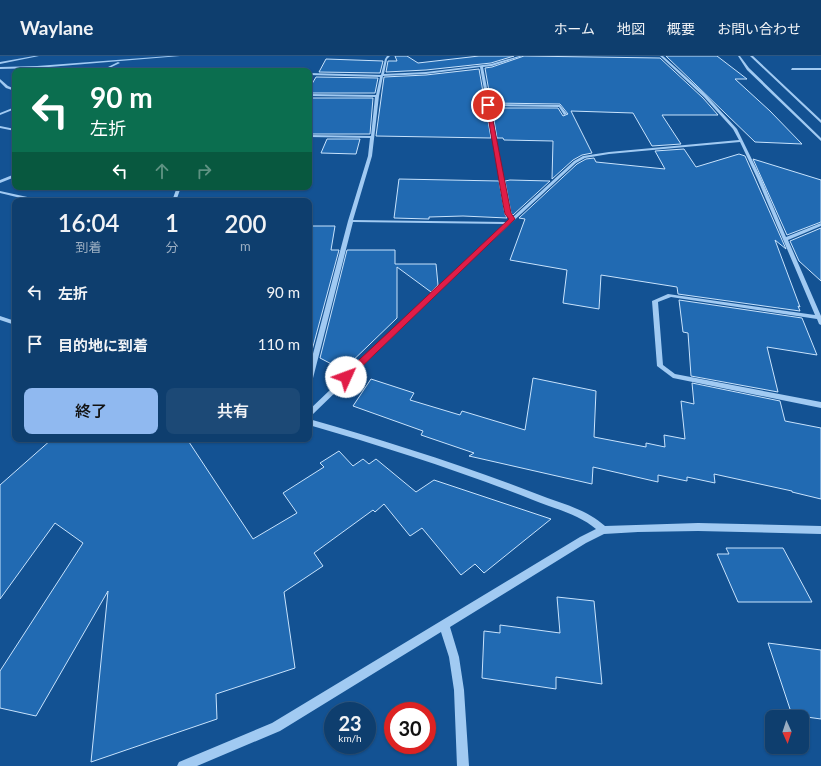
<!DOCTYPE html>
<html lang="ja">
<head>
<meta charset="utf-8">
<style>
  :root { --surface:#0e3e6e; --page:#1c4976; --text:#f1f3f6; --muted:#9baec2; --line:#2e5781; --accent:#90b9f0 }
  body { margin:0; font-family:Lato,"Noto Sans JP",sans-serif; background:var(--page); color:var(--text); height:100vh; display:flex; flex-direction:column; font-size:15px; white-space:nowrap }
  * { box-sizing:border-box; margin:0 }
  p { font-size:13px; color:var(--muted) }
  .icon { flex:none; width:22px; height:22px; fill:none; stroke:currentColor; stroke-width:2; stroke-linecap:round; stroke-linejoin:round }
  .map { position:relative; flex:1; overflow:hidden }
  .sheet { position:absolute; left:12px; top:142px; width:300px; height:244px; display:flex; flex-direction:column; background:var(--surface); border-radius:8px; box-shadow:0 1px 3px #0004,0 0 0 1px var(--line) }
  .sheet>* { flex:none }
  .top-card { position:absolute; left:12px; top:12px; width:300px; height:122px; border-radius:8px; box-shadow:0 1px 3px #0004,0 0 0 1px var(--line); background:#0b6e4f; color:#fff; overflow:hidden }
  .needle { width:26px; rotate:177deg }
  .buttons { position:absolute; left:765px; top:654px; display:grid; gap:8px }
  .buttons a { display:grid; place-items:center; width:44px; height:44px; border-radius:8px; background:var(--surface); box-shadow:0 1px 3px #0004,0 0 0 1px var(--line); font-size:20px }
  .speed { position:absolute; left:324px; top:646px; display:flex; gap:8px; font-size:20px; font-weight:700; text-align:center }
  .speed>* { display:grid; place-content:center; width:52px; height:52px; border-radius:50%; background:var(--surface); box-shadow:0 1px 3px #0004,0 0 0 1px var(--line); line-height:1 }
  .speed small { font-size:10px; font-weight:400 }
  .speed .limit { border:6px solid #d22; background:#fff; color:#111 }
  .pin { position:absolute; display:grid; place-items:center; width:34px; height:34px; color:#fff; margin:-17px; border:2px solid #fff; border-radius:50%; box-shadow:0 1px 4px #0007 }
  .me { position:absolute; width:44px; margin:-22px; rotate:47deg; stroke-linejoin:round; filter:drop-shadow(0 0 3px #0008) }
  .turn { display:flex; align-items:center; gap:14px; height:84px; padding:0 12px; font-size:18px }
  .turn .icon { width:52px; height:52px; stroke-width:2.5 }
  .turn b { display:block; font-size:28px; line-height:34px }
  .lanes { display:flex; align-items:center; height:38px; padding:0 12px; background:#0003; justify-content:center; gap:20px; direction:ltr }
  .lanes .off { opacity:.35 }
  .eta { display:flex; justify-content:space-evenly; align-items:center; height:68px; text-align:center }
  .eta b { font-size:24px; font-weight:600; line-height:28px }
  .button { display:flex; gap:8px; margin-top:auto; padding:8px 12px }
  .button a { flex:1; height:46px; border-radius:8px; background:var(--accent); color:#111; font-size:16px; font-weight:600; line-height:46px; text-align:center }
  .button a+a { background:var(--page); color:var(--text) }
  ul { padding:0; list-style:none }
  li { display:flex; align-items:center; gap:12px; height:52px; padding:0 12px }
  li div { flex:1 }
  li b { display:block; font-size:15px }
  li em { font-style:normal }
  header { display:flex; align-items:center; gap:24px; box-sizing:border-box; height:56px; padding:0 20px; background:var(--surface); border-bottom:1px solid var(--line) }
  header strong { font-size:19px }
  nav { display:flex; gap:22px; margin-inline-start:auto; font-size:14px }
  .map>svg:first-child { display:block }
  .building { fill:#216ab2; stroke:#c8e3fd }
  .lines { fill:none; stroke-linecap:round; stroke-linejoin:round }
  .minor { fill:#a1caf2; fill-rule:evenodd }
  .route { fill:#e11d48; stroke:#92132f }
</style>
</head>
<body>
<header>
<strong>Waylane</strong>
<nav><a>ホーム</a><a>地図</a><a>概要</a><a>お問い合わせ</a></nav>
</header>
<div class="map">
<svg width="821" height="710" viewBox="0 0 821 710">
  <rect width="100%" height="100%" fill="#135293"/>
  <path class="building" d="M 395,0 L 407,0 L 418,7 L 479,0 L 514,0 L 491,7 L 426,14 L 386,16 L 388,5 L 397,5 Z
    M 524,0 L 660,2 L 703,42 L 718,59 L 662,59 L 681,88 L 652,90 L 633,57 L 571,55 L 592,97 L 582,99 L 573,104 L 552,123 L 553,85 L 504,84 L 503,82 L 497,82 L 492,52 L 558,52 L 563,60 L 568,58 L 560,48 L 491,47 L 485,12 L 492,11 Z
    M 666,0 L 717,0 L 747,23 L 735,23 L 770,55 L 802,88 L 755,86 Z
    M 326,3 L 383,5 L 380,17 L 319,16 Z
    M 479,13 L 491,82 L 376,80 L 384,21 L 426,19 Z
    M 316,21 L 378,22 L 375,37 L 309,37 L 309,33 Z
    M 309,42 L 373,42 L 370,78 L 309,78 Z
    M 327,83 L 360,83 L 356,98 L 321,97 Z
    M 684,93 L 696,111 L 739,98 L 745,100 L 786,193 L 775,184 L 800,251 L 798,250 L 800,255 L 678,238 L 677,231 L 601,219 L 599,253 L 563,247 L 567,214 L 510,204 L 525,163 L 519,162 L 577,108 L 586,103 L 594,102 L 596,106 L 665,113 L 655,95 Z
    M 753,103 L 821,124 L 821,166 L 787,179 Z
    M 399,123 L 499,125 L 505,158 L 507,162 L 463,160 L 429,161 L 429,163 L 394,162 Z
    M 510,124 L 550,125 L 513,159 L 511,157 L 505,125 Z
    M 309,170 L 335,170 L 331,194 L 339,194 L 311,298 L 309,297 Z
    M 821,172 L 821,225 L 799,205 L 790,185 Z
    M 347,194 L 395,194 L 395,208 L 436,208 L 438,229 L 431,236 L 397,211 L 397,262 L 343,314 L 320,302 Z
    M 679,244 L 802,262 L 817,299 L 767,291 L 778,336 L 691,320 L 688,277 L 683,276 Z
    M 533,322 L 596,335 L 594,381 L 646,391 L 646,387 L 665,391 L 664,379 L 685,383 L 681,345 L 694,348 L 692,327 L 780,345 L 785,365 L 821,372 L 821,443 L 792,436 L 792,435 L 714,418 L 715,427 L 687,421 L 687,425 L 658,419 L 658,426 L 593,411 L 592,428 L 469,400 L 474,397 L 421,379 L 423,375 L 353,350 L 371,323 L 414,337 L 410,344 L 460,359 L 462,355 L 525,374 Z
    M 52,383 L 187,383 L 253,483 L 297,457 L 283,437 L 324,411 L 320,407 L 339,395 L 353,410 L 363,403 L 369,408 L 376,403 L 416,436 L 434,424 L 551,463 L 484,517 L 475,508 L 461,519 L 422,472 L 410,480 L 384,448 L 375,456 L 373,454 L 314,497 L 323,510 L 284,536 L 295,612 L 216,638 L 217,663 L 91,706 L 108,535 L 36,660 L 0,652 L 0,615 L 83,487 L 55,467 L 0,543 L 0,429 Z
    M 726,492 L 783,492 L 812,546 L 738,546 L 717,498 L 729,498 Z
    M 557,541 L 594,545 L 602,628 L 556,621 L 556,633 L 482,622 L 484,575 L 500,577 L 500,569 L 560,577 Z
    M 768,587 L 821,594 L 821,663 L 792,659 Z"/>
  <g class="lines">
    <path class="minor" d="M 34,0 L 39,0 L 0,8 L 0,6 Z
      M 169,0 L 180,0 L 37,12 L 0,13 L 0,11 L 37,10 Z
      M 387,0 L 390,0 L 387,3 L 384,18 L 426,16 L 491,8 L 519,0 L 523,0 L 492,10 L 483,11 L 490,48 L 560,49 L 567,58 L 564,59 L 559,51 L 490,50 L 508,148 L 510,158 L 513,161 L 574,105 L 583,100 L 609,96 L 739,84 L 733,73 L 704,41 L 660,0 L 663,0 L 706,39 L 737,73 L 761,122 L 786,181 L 821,167 L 821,170 L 788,184 L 821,260 L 821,269 L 819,268 L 817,263 L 671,241 L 658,246 L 663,309 L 675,318 L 821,346 L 821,352 L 673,322 L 657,310 L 652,245 L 668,238 L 815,259 L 757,122 L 740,86 L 609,98 L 585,102 L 576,107 L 479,197 L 311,360 L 309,361 L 309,354 L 504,168 L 353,166 L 312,326 L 309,328 L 309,313 L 348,165 L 368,100 L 370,82 L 309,81 L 309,79 L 371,80 L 375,41 L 309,40 L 309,38 L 376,39 L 380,21 L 309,19 L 309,17 L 381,19 L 385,3 ZM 480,11 L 506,158 L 510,163 L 507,166 L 353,164 L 372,100 L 379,40 L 383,20 L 426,18 Z
      M 738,0 L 740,0 L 749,12 L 821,82 L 821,85 L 747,14 Z
      M 750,0 L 753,0 L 821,64 L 821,67 Z
      M 118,6 L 120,7 L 103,15 L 100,15 Z
      M 792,12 L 821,12 L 821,14 L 791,14 Z
      M 0,23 L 8,30 L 15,33 L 15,35 L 6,32 L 0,26 Z
      M 15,51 L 15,53 L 0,59 L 0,57 Z
      M 0,70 L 15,73 L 15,75 L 0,72 Z
      M 15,118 L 15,121 L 0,127 L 0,124 Z
      M 177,131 L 181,131 L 176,145 L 172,145 Z
      M 0,135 L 41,144 L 41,145 L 33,145 L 0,137 Z
      M 0,260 L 15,265 L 15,269 L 0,264 Z
      M 309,363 C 386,385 462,409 537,438 C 560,447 586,453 605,470 L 698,467 L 821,470 L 821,478 L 698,475 L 638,476 L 604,478 L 586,487 L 450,571 L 459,601 L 464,634 L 469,710 L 457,710 L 454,634 L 449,601 L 441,576 L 280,675 L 197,710 L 177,710 L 179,706 L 272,667 L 580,481 L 596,473 C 580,459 553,452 533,444 C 460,415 385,391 309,369 Z"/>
  </g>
  <path class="route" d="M 488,47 L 490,49 L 511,157 L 515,163 L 349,323 L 343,323 L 342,321 L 343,319 L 509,163 L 505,158 L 503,148 L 486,49 Z"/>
</svg>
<div class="buttons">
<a><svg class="needle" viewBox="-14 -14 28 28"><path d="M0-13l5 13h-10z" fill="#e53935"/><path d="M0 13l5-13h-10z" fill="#9baec2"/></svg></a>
</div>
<div class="speed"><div>23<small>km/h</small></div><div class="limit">30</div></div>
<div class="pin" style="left:488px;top:49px;background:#d93025"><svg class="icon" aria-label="arrive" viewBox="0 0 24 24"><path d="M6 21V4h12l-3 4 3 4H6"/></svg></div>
<svg class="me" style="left:346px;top:321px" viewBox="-20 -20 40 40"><circle r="19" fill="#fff"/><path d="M0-13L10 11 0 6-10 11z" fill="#e11d48"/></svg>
<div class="top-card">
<div class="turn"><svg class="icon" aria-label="left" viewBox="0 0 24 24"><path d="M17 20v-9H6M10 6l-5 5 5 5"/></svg><div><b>90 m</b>左折</div></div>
<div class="lanes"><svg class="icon" aria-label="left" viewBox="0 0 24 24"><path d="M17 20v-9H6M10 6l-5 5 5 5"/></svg><svg class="icon off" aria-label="ahead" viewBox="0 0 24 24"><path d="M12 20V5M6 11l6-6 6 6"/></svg><svg class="icon off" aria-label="right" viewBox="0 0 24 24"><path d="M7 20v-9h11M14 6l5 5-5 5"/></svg></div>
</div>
<section class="sheet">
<div class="eta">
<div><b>16:04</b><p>到着</p></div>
<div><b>1</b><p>分</p></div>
<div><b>200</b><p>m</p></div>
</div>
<ul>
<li><svg class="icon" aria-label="left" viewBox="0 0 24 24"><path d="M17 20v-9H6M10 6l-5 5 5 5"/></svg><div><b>左折</b></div><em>90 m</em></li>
<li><svg class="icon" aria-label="arrive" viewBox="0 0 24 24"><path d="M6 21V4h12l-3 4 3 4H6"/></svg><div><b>目的地に到着</b></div><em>110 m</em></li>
</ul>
<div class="button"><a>終了</a><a>共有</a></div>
</section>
</div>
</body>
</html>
